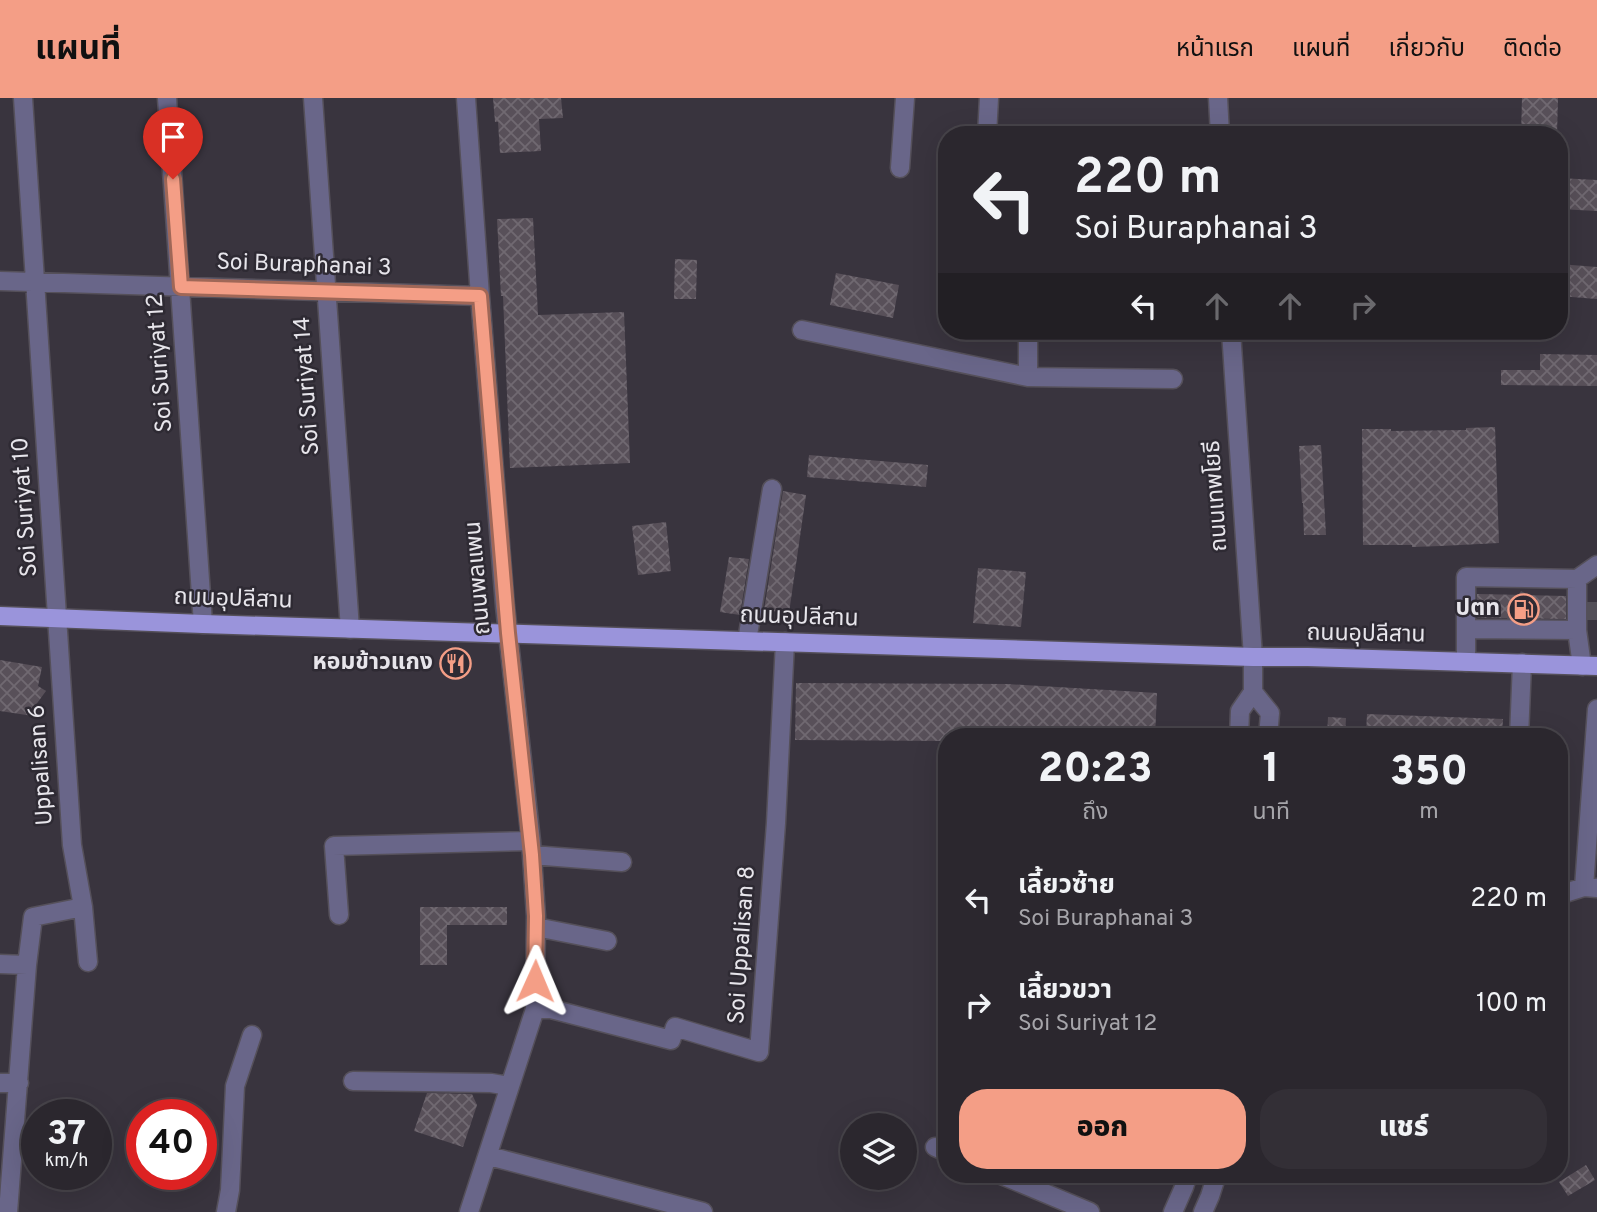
<!DOCTYPE html>
<html lang="th">
<head>
<meta charset="utf-8">
<style>
  :root { --surface:#2b272e; --page:#332f36; --text:#f1f3f6; --muted:#a6a5aa; --line:#47444a; --accent:#f49e86 }
  body { margin:0; font-family:Overpass,"Noto Sans Thai",sans-serif; background:var(--page); color:var(--text); height:100vh; display:flex; flex-direction:column; font-size:26px; white-space:nowrap }
  * { box-sizing:border-box; margin:0 }
  p { font-size:23px; color:var(--muted) }
  .icon { flex:none; width:38px; height:38px; fill:none; stroke:currentColor; stroke-width:2; stroke-linecap:round; stroke-linejoin:round }
  .map { position:relative; flex:1; overflow:hidden }
  .side { position:absolute; left:938px; top:630px; width:630px; height:455px; display:flex; flex-direction:column; background:var(--surface); border-radius:28px; box-shadow:0 7px 28px #0002,0 0 0 2px var(--line) }
  .side>* { flex:none }
  .top-card { position:absolute; left:938px; top:28px; width:630px; height:214px; border-radius:28px; box-shadow:0 7px 28px #0002,0 0 0 2px var(--line); background:#2b272e; color:var(--text); overflow:hidden }
  .controls { position:absolute; left:840px; top:1015px; display:grid; gap:14px }
  .controls a { display:grid; place-items:center; width:77px; height:77px; border-radius:50%; background:var(--surface); box-shadow:0 7px 28px #0002,0 0 0 2px var(--line); font-size:35px }
  .speed { position:absolute; left:21px; top:1001px; display:flex; gap:14px; font-size:35px; font-weight:700; text-align:center }
  .speed>* { display:grid; place-content:center; width:91px; height:91px; border-radius:50%; background:var(--surface); box-shadow:0 7px 28px #0002,0 0 0 2px var(--line); line-height:1 }
  .speed small { font-size:18px; font-weight:400 }
  .speed .limit { border:10px solid #d22; background:#fff; color:#111 }
  .pin { position:absolute; display:grid; place-items:center; width:60px; height:60px; color:#fff; margin:-72px -30px; border-radius:50% 50% 50% 0; rotate:-45deg; box-shadow:0 0 7px #0007 }
  .pin .icon { rotate:45deg }
  .me { position:absolute; width:77px; margin:-38px; rotate:1deg; stroke-linejoin:round; filter:drop-shadow(0 0 5px #0008) }
  .turn { display:flex; align-items:center; gap:24px; height:147px; padding:0 21px; font-size:32px }
  .turn .icon { width:91px; height:91px; stroke-width:2.5 }
  .turn b { display:block; font-size:49px; line-height:60px }
  .lanes { display:flex; align-items:center; height:66px; padding:0 21px; background:#0003; justify-content:center; gap:35px; direction:ltr }
  .lanes .off { opacity:.35 }
  .eta { display:flex; justify-content:space-evenly; align-items:center; height:119px; text-align:center }
  .eta b { font-size:42px; font-weight:800; line-height:49px }
  .button { display:flex; gap:14px; margin-top:auto; padding:14px 21px }
  .button a { flex:1; height:80px; border-radius:28px; background:var(--accent); color:#111; font-size:28px; font-weight:800; line-height:80px; text-align:center }
  .button a+a { background:var(--page); color:var(--text) }
  ul { padding:0; list-style:none }
  li { display:flex; align-items:center; gap:21px; height:105px; padding:0 21px }
  li div { flex:1 }
  li b { display:block; font-size:26px }
  li em { font-style:normal }
  header { display:flex; align-items:center; gap:42px; box-sizing:border-box; height:98px; padding:0 35px; background:var(--accent); color:#111 }
  header strong { font-size:33px }
  nav { display:flex; gap:38px; margin-inline-start:auto; font-size:24px }
  .map>svg:first-child { display:block }
  .building { fill:url(#building-cross-hatch) }
  .lines { fill:none; stroke-linecap:round; stroke-linejoin:round }
  .minor-tunnel { stroke:#534f58; stroke-width:18; stroke-dasharray:18 9; stroke-linecap:butt }
  .minor-casing { stroke:#55505a; stroke-width:21 }
  .major-casing { stroke:#55505a; stroke-width:21 }
  .minor { stroke:#696689; stroke-width:18 }
  .major { stroke:#9a94db; stroke-width:18 }
  .route-casing { stroke:#9f6757; stroke-width:18 }
  .route { stroke:#f49e86; stroke-width:12 }
  .labels { text-anchor:middle; dominant-baseline:central; stroke-width:5; stroke-linejoin:round; paint-order:stroke }
  .street-label { font-size:23px; fill:#e7e5eb; stroke:#2e2a33 }
  .poi-label { font-size:23px; font-weight:bold; fill:#e7e5eb; stroke:#2e2a33; text-anchor:end }
</style>
</head>
<body>
<header>
<strong>แผนที่</strong>
<nav><a>หน้าแรก</a><a>แผนที่</a><a>เกี่ยวกับ</a><a>ติดต่อ</a></nav>
</header>
<div class="map">
<svg width="1597" height="1114" viewBox="0 0 1597 1114">
  <defs>
    <pattern id="building-cross-hatch" width="8" height="8" patternUnits="userSpaceOnUse" patternTransform="scale(1.75)"><rect width="8" height="8" fill="#585059"/><path d="M0 0l8 8M0 8l8-8" fill="none" stroke="#706971"/></pattern>
  </defs>
  <rect width="100%" height="100%" fill="#39343e"/>
  <path class="building" d="M 493,0 L 561,0 L 563,20 L 539,21 L 541,53 L 500,55 L 498,24 L 495,24 Z
    M 1522,0 L 1558,0 L 1557,37 L 1521,37 Z
    M 1559,80 L 1597,82 L 1597,113 L 1559,111 Z
    M 533,120 L 538,217 L 624,214 L 630,365 L 510,370 L 503,198 L 501,198 L 497,121 Z
    M 675,161 L 697,162 L 696,201 L 674,201 Z
    M 1559,166 L 1597,169 L 1597,201 L 1559,198 Z
    M 836,175 L 899,187 L 893,220 L 830,207 Z
    M 1540,256 L 1597,257 L 1597,288 L 1501,287 L 1501,272 L 1540,272 Z
    M 1495,329 L 1499,445 L 1441,448 L 1412,449 L 1412,447 L 1363,447 L 1362,331 L 1391,331 L 1391,333 L 1466,332 L 1466,330 Z
    M 1321,347 L 1326,437 L 1304,437 L 1303,405 L 1302,405 L 1299,348 Z
    M 809,357 L 928,367 L 926,389 L 807,379 Z
    M 783,393 L 806,397 L 789,515 L 764,512 Z
    M 666,424 L 671,473 L 638,477 L 632,428 Z
    M 729,459 L 749,461 L 740,517 L 720,514 Z
    M 978,470 L 1026,474 L 1021,529 L 973,525 Z
    M 1477,496 L 1566,498 L 1566,521 L 1477,520 Z
    M 0,562 L 42,569 L 38,588 L 46,593 L 35,608 L 33,618 L 0,613 Z
    M 796,585 L 1007,586 L 1157,595 L 1155,639 L 1007,638 L 947,639 L 947,643 L 795,642 Z
    M 1367,616 L 1503,621 L 1502,639 L 1425,637 L 1424,639 L 1366,636 Z
    M 1328,619 L 1346,620 L 1345,638 L 1327,637 Z
    M 420,809 L 507,809 L 507,827 L 447,827 L 447,867 L 420,867 Z
    M 427,995 L 472,996 L 477,1007 L 463,1049 L 414,1033 Z
    M 1586,1067 L 1595,1082 L 1568,1098 L 1559,1084 Z"/>
  <g class="lines">
    <path class="minor-tunnel" d="M 1583,513 L 1597,513
      M 1515,525 L 1529,497"/>
    <defs>
      <path id="minor" d="M 23,0 L 72,747 L 83,809 L 88,864
        M 167,0 L 203,526
        M 313,0 L 350,531
        M 466,0 L 480,198 L 505,508 L 531,743 L 536,818 L 535,911 L 469,1114
        M 1218,0 L 1220,37
        M 987,37 L 989,0
        M 900,70 L 905,0
        M 0,183 L 480,198
        M 802,232 L 1028,279 L 1173,281
        M 1231,233 L 1253,559 L 1253,594 L 1240,613 L 1239,639
        M 1028,279 L 1028,233
        M 1577,481 L 1597,467
        M 1467,531 L 1577,532
        M 747,543 L 772,391
        M 1466,564 L 1466,479 L 1577,481 L 1577,532 L 1582,568
        M 1253,594 L 1270,615 L 1268,639
        M 1519,639 L 1522,565
        M 532,757 L 622,764
        M 1584,789 L 1597,611
        M 1559,797 L 1584,789 L 1597,790
        M 339,817 L 334,748 L 531,743
        M 536,829 L 607,843
        M 0,866 L 27,867
        M 535,911 L 551,911 L 671,942 L 675,929 L 759,954 L 776,725 L 785,544
        M 353,983 L 491,985 L 509,988
        M 0,985 L 19,985
        M 935,1049 L 947,1054
        M 489,1058 L 703,1114
        M 999,1076 L 1090,1114
        M 8,1114 L 27,867 L 33,819 L 83,809
        M 226,1114 L 230,1092 L 235,988 L 252,937
        M 1173,1114 L 1184,1089 L 1188,1076
        M 1203,1114 L 1210,1098 L 1217,1076"/>
      <path id="major" d="M 0,518 L 203,526 L 1253,559 L 1308,559 L 1597,568"/>
    </defs>
    <use href="#minor" class="minor-casing"/>
    <use href="#major" class="major-casing"/>
    <use href="#minor" class="minor"/>
    <use href="#major" class="major"/>
  </g>
  <g class="lines">
    <defs>
      <path id="route" d="M 173,81 L 181,189 L 480,198 L 508,535 L 532,757 L 536,818 L 535,883"/>
    </defs>
    <use href="#route" class="route-casing"/>
    <use href="#route" class="route"/>
  </g>
  <defs>
    <symbol id="fuel-ring" viewBox="-11 -11 22 22"><circle r="9.5" fill="#2e2a33" stroke="#f49e86" stroke-width="1.5"/><path d="M-5.5-6h7V0h2V4h1.3V-2.5L3-4.5l.8-.8L6-3V5H2.5V1h-1V6h-7ZM-4.2-4.7v3.2H.2V-4.7Z" fill="#f49e86"/></symbol>
    <symbol id="restaurant-ring" viewBox="-11 -11 22 22"><circle r="9.5" fill="#2e2a33" stroke="#f49e86" stroke-width="1.5"/><path d="M-5-6h1v4h1v-4h1v4h1v-4h1v5L-1.5 .5V6h-2V.5L-5-1ZM5-6V6H3V1.5H1.5Q1.5-4 5-6Z" fill="#f49e86"/></symbol>
  </defs>
  <g fill-rule="evenodd">
    <use href="#fuel-ring" x="1506" y="494" width="35" height="35"/>
    <use href="#restaurant-ring" x="438" y="548" width="35" height="35"/>
  </g>
  <g class="labels">
    <g class="street-label">
      <text transform="translate(304 168) rotate(2)">Soi Buraphanai 3</text>
      <text transform="translate(161 265) rotate(-94)">Soi Suriyat 12</text>
      <text transform="translate(308 288) rotate(-94)">Soi Suriyat 14</text>
      <text transform="translate(1217 398) rotate(-94)">ถนนเทพโยธี</text>
      <text transform="translate(26 409) rotate(-94)">Soi Suriyat 10</text>
      <text transform="translate(479 480) rotate(-95)">ถนนพลแพน</text>
      <text transform="translate(233 502) rotate(2)">ถนนอุปลีสาน</text>
      <text transform="translate(799 520) rotate(2)">ถนนอุปลีสาน</text>
      <text transform="translate(1366 537) rotate(1)">ถนนอุปลีสาน</text>
      <text transform="translate(42 667) rotate(-94)">Uppalisan 6</text>
      <text transform="translate(743 847) rotate(-86)">Soi Uppalisan 8</text>
    </g>
    <g class="poi-label">
      <text x="1500" y="511">ปตท</text>
      <text x="433" y="565">หอมข้าวแกง</text>
    </g>
  </g>
</svg>
<div class="controls">
<a><svg class="icon" aria-label="layers" viewBox="0 0 24 24"><path d="M12 4l9 5-9 5-9-5zM3 14l9 5 9-5"/></svg></a>
</div>
<div class="speed"><div>37<small>km/h</small></div><div class="limit">40</div></div>
<div class="pin" style="left:173px;top:81px;background:#d93025"><svg class="icon" aria-label="arrive" viewBox="0 0 24 24"><path d="M6 21V4h12l-3 4 3 4H6"/></svg></div>
<svg class="me" style="left:535px;top:883px" viewBox="-20 -20 40 40"><path d="M0-17L14 15 0 8-14 15z" fill="#f49e86" stroke="#fff" stroke-width="4"/></svg>
<div class="top-card">
<div class="turn"><svg class="icon" aria-label="left" viewBox="0 0 24 24"><path d="M17 20v-9H6M10 6l-5 5 5 5"/></svg><div><b>220 m</b>Soi Buraphanai 3</div></div>
<div class="lanes"><svg class="icon" aria-label="left" viewBox="0 0 24 24"><path d="M17 20v-9H6M10 6l-5 5 5 5"/></svg><svg class="icon off" aria-label="ahead" viewBox="0 0 24 24"><path d="M12 20V5M6 11l6-6 6 6"/></svg><svg class="icon off" aria-label="ahead" viewBox="0 0 24 24"><path d="M12 20V5M6 11l6-6 6 6"/></svg><svg class="icon off" aria-label="right" viewBox="0 0 24 24"><path d="M7 20v-9h11M14 6l5 5-5 5"/></svg></div>
</div>
<section class="side">
<div class="eta">
<div><b>20:23</b><p>ถึง</p></div>
<div><b>1</b><p>นาที</p></div>
<div><b>350</b><p>m</p></div>
</div>
<ul>
<li><svg class="icon" aria-label="left" viewBox="0 0 24 24"><path d="M17 20v-9H6M10 6l-5 5 5 5"/></svg><div><b>เลี้ยวซ้าย</b><p>Soi Buraphanai 3</p></div><em>220 m</em></li>
<li><svg class="icon" aria-label="right" viewBox="0 0 24 24"><path d="M7 20v-9h11M14 6l5 5-5 5"/></svg><div><b>เลี้ยวขวา</b><p>Soi Suriyat 12</p></div><em>100 m</em></li>
</ul>
<div class="button"><a>ออก</a><a>แชร์</a></div>
</section>
</div>
</body>
</html>
